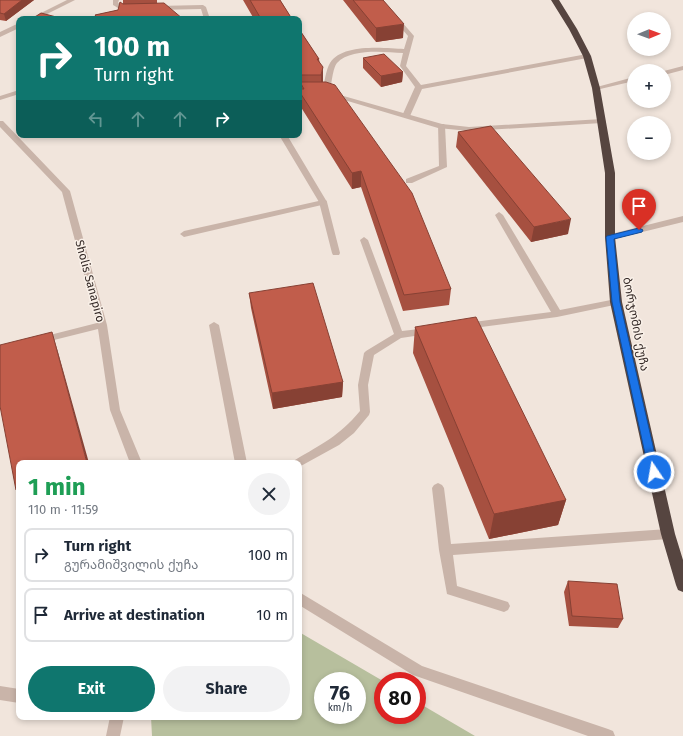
<!DOCTYPE html>
<html lang="en">
<head>
<meta charset="utf-8">
<style>
  :root { --surface:#fff; --page:#f2f2f3; --text:#1f2937; --muted:#747a83; --line:#e0e1e3; --accent:#0f766e }
  body { margin:0; font-family:"Fira Sans","Noto Sans Georgian",sans-serif; background:var(--page); color:var(--text); height:100vh; display:flex; flex-direction:column; font-size:15px; white-space:nowrap }
  * { box-sizing:border-box; margin:0 }
  p { font-size:13px; color:var(--muted) }
  .icon { flex:none; width:22px; height:22px; fill:none; stroke:currentColor; stroke-width:2; stroke-linecap:round; stroke-linejoin:round }
  .map { position:relative; flex:1; overflow:hidden }
  .side { position:absolute; left:16px; top:460px; width:286px; height:260px; display:flex; flex-direction:column; background:var(--surface); border-radius:8px; box-shadow:0 2px 6px #0003 }
  .side>* { flex:none }
  .hud { position:absolute; left:16px; top:16px; width:286px; height:122px; border-radius:8px; box-shadow:0 2px 6px #0003; background:#0f766e; color:#fff; overflow:hidden }
  .needle { width:26px; rotate:89deg }
  .tools { position:absolute; left:627px; top:12px; display:grid; gap:8px }
  .tools a { display:grid; place-items:center; width:44px; height:44px; border-radius:50%; background:var(--surface); box-shadow:0 2px 6px #0003; font-size:20px }
  .speed { position:absolute; left:314px; top:672px; display:flex; gap:8px; font-size:20px; font-weight:700; text-align:center }
  .speed>* { display:grid; place-content:center; width:52px; height:52px; border-radius:50%; background:var(--surface); box-shadow:0 2px 6px #0003; line-height:1 }
  .speed small { font-size:10px; font-weight:400 }
  .speed .limit { border:6px solid #d22; background:#fff; color:#111 }
  .pin { position:absolute; display:grid; place-items:center; width:34px; height:34px; color:#fff; margin:-41px -17px; border-radius:50% 50% 50% 0; rotate:-45deg; box-shadow:0 0 4px #0007 }
  .pin .icon { rotate:45deg }
  .me { position:absolute; width:44px; margin:-22px; rotate:348deg; stroke-linejoin:round; filter:drop-shadow(0 0 3px #0008) }
  .turn { display:flex; align-items:center; gap:14px; height:84px; padding:0 12px; font-size:18px }
  .turn .icon { width:52px; height:52px; stroke-width:2.5 }
  .turn b { display:block; font-size:28px; line-height:34px }
  .lanes { display:flex; align-items:center; height:38px; padding:0 12px; background:#0003; justify-content:center; gap:20px; direction:ltr }
  .lanes .off { opacity:.35 }
  .round { display:grid; place-items:center; flex:none; width:42px; height:42px; border-radius:21px; background:var(--page) }
  .head { display:flex; align-items:center; justify-content:space-between; height:68px; padding:0 12px }
  h1 { font-size:24px; font-weight:700; line-height:30px; color:#1e9e55 }
  .action { display:flex; gap:8px; margin-top:auto; padding:8px 12px }
  .action a { flex:1; height:46px; border-radius:24px; background:var(--accent); color:#fff; font-size:16px; font-weight:700; line-height:46px; text-align:center }
  .action a+a { background:var(--page); color:var(--text) }
  ul { padding:0; list-style:none }
  li { display:flex; align-items:center; gap:12px; height:54px; margin:0 8px 6px; padding:0 4px; border:2px solid var(--line); border-radius:8px }
  li div { flex:1 }
  li b { display:block; font-size:15px }
  li em { font-style:normal }
  .map>svg:first-child { display:block }
  .green { fill:#b7bf9d; fill-rule:evenodd }
  .lines { fill:none; stroke-linecap:round; stroke-linejoin:round }
  .lane { fill:#c9b4a9; fill-rule:evenodd }
  .street { fill:#c9b4a9; fill-rule:evenodd }
  .highway { fill:#564540; fill-rule:evenodd }
  .wall { fill:#a65040 }
  .shaded-wall { fill:#874134 }
  .building { fill:#c15d4b; stroke:#874134 }
  .route { fill:#1a73e8; stroke:#114b97 }
  .labels { text-anchor:middle; dominant-baseline:central; stroke-width:3; stroke-linejoin:round; paint-order:stroke }
  .street-label { font-size:12px; fill:#362b28; stroke:#f9f0e8 }
</style>
</head>
<body>
<div class="map">
<svg width="683" height="736" viewBox="0 0 683 736">
  <rect width="100%" height="100%" fill="#f1e5dc"/>
  <path class="green" d="M 299,632 L 383,681 L 383,715 L 417,715 L 417,702 L 475,736 L 152,736 L 151,717 L 299,717 ZM 323,681 L 357,681 L 357,715 L 323,715 Z"/>
  <g class="lines">
    <path class="lane" d="M 113,0 L 119,0 L 118,3 L 134,9 C 127,14 120,9 113,5 Z
      M 377,0 L 383,0 L 414,36 L 406,66 L 421,85 L 587,54 L 590,56 L 587,58 L 422,89 L 410,116 L 406,118 L 402,116 L 415,87 L 400,66 L 403,53 C 384,52 351,48 337,63 C 333,67 331,86 330,93 L 324,94 L 322,93 C 324,85 326,69 330,63 C 342,43 385,48 404,49 L 408,36 Z
      M 203,5 L 206,7 L 210,19 L 204,19 L 201,9 L 157,10 L 154,8 L 157,6 Z
      M 438,124 L 444,124 L 445,126 L 447,167 L 412,183 L 406,183 L 406,179 L 439,166 Z
      M 279,135 L 287,135 L 327,202 L 340,253 L 339,255 L 333,255 L 332,253 L 319,202 Z
      M 499,212 L 503,215 L 560,310 L 616,299 L 619,300 L 621,302 L 619,304 L 557,317 L 466,329 L 463,328 L 461,326 L 463,324 L 466,323 L 551,312 L 495,215 Z
      M 364,237 L 368,240 L 402,331 L 428,328 L 433,331 L 428,334 L 401,338 L 374,355 L 368,385 L 370,412 L 369,415 L 354,433 L 339,445 L 299,467 L 299,463 L 293,463 L 295,460 C 322,444 339,436 360,411 L 358,385 L 364,353 L 366,351 L 394,334 L 360,240 Z
      M 214,322 L 219,325 L 247,463 L 235,463 L 209,325 Z
      M 438,483 L 442,485 L 444,488 L 451,544 L 668,529 L 672,530 L 674,534 L 672,538 L 668,539 L 453,555 L 457,586 L 508,602 L 510,606 L 508,610 L 504,612 L 447,594 L 439,550 L 432,488 L 434,485 Z"/>
    <path class="street" d="M 67,0 L 75,0 L 37,19 L 29,19 Z
      M 19,23 L 19,28 L 0,37 L 0,32 Z
      M 683,66 L 683,70 L 664,75 L 664,71 Z
      M 634,77 L 634,81 L 596,90 L 593,88 Z
      M 19,90 L 19,94 L 0,100 L 0,96 Z
      M 333,93 L 442,124 L 469,127 L 602,119 L 606,121 L 602,123 L 469,131 L 438,128 L 331,96 L 331,94 Z
      M 0,121 L 3,121 L 70,191 L 107,325 L 120,410 L 142,463 L 130,463 L 110,410 L 98,329 L 42,343 L 37,340 L 42,337 L 97,323 L 62,192 L 0,127 Z
      M 323,200 L 326,200 L 327,202 L 326,204 L 184,237 L 180,234 L 184,231 Z
      M 683,216 L 683,222 L 610,240 L 606,237 L 607,235 Z
      M 299,592 L 422,666 L 608,729 L 613,731 L 615,736 L 588,736 L 413,675 L 299,605 Z
      M 0,686 L 19,689 L 19,703 L 0,700 Z
      M 110,717 L 124,717 L 120,736 L 106,736 Z"/>
    <path class="highway" d="M 551,0 L 559,0 L 577,29 L 591,56 L 600,88 L 615,173 L 615,237 L 622,302 L 675,534 L 683,560 L 683,592 L 678,590 L 676,585 L 661,534 L 610,302 L 605,237 L 605,173 L 592,88 L 583,56 L 569,29 Z"/>
  </g>
  <path class="wall" d="M 0,0 L 34,0 L 6,21 L 0,20 Z
    M 123,0 L 157,0 L 157,3 L 183,19 L 96,19 L 95,15 L 118,10 L 123,4 Z
    M 243,0 L 280,0 L 292,19 L 254,19 Z
    M 343,0 L 383,0 L 403,38 L 376,42 Z
    M 299,29 L 319,59 L 323,82 L 451,289 L 449,305 L 403,311 L 361,187 L 352,189 L 299,104 Z
    M 363,58 L 403,72 L 402,82 L 381,87 L 363,68 Z
    M 458,132 L 568,234 L 531,242 L 456,147 Z
    M 249,293 L 343,382 L 342,397 L 273,409 L 251,308 Z
    M 415,327 L 566,500 L 558,525 L 489,539 L 413,353 Z
    M 568,581 L 623,619 L 618,628 L 569,626 L 564,592 Z"/>
  <path class="shaded-wall" d="M 22,0 L 34,0 L 6,21 L 4,14 Z
    M 404,24 L 403,38 L 376,42 L 376,28 Z
    M 323,67 L 323,81 L 321,90 L 321,75 Z
    M 403,72 L 402,82 L 381,87 L 381,76 Z
    M 361,171 L 361,187 L 352,189 L 352,173 Z
    M 571,219 L 568,234 L 531,242 L 534,227 Z
    M 52,332 L 58,352 L 89,463 L 87,463 Z
    M 343,382 L 342,397 L 273,409 L 272,393 Z
    M 16,490 L 19,490 L 19,497 Z
    M 566,500 L 558,525 L 489,539 L 494,514 Z"/>
  <path class="building" d="M 0,0 L 22,0 L 4,14 L 0,13 Z
    M 250,0 L 280,0 L 292,19 L 261,19 Z
    M 353,0 L 383,0 L 404,24 L 376,28 Z
    M 120,2 L 123,4 L 164,3 L 183,19 L 98,19 L 95,15 L 118,10 Z
    M 41,13 L 64,19 L 32,19 Z
    M 299,29 L 319,59 L 317,59 L 323,67 L 321,75 L 299,75 Z
    M 384,54 L 403,72 L 381,76 L 363,58 Z
    M 300,82 L 326,82 L 335,85 L 412,193 L 451,289 L 404,295 L 361,171 L 352,173 L 299,91 L 299,89 L 304,89 Z
    M 491,126 L 571,219 L 534,227 L 458,132 Z
    M 313,283 L 343,382 L 272,393 L 249,293 Z
    M 476,317 L 566,500 L 494,514 L 415,327 Z
    M 52,332 L 87,463 L 19,463 L 19,490 L 16,490 L 0,406 L 0,345 Z
    M 568,581 L 617,584 L 623,619 L 572,616 Z"/>
  <path class="route" d="M 639,228 L 643,230 L 642,232 L 614,239 L 620,302 L 659,472 L 657,475 L 650,475 L 649,472 L 612,302 L 606,237 L 607,236 Z"/>
  <g class="labels">
    <g class="street-label">
      <text transform="translate(90 281) rotate(75)">Sholis Sanapiro</text>
      <text transform="translate(636 324) rotate(79)">ბორჯომის ქუჩა</text>
    </g>
  </g>
</svg>
<div class="tools">
<a><svg class="needle" viewBox="-14 -14 28 28"><path d="M0-13l5 13h-10z" fill="#e53935"/><path d="M0 13l5-13h-10z" fill="#747a83"/></svg></a>
<a>+</a>
<a>−</a>
</div>
<div class="speed"><div>76<small>km/h</small></div><div class="limit">80</div></div>
<div class="pin" style="left:639px;top:230px;background:#d93025"><svg class="icon" aria-label="arrive" viewBox="0 0 24 24"><path d="M6 21V4h12l-3 4 3 4H6"/></svg></div>
<svg class="me" style="left:654px;top:472px" viewBox="-20 -20 40 40"><circle r="17" fill="#1a73e8" stroke="#fff" stroke-width="3"/><path d="M0-11L8 9 0 5-8 9z" fill="#fff"/></svg>
<div class="hud">
<div class="turn"><svg class="icon" aria-label="right" viewBox="0 0 24 24"><path d="M7 20v-9h11M14 6l5 5-5 5"/></svg><div><b>100 m</b>Turn right</div></div>
<div class="lanes"><svg class="icon off" aria-label="left" viewBox="0 0 24 24"><path d="M17 20v-9H6M10 6l-5 5 5 5"/></svg><svg class="icon off" aria-label="ahead" viewBox="0 0 24 24"><path d="M12 20V5M6 11l6-6 6 6"/></svg><svg class="icon off" aria-label="ahead" viewBox="0 0 24 24"><path d="M12 20V5M6 11l6-6 6 6"/></svg><svg class="icon" aria-label="right" viewBox="0 0 24 24"><path d="M7 20v-9h11M14 6l5 5-5 5"/></svg></div>
</div>
<section class="side">
<div class="head"><div><h1>1 min</h1><p>110 m · 11:59</p></div><a class="round"><svg class="icon" aria-label="close" viewBox="0 0 24 24"><path d="M6 6l12 12M18 6L6 18"/></svg></a></div>
<ul>
<li><svg class="icon" aria-label="right" viewBox="0 0 24 24"><path d="M7 20v-9h11M14 6l5 5-5 5"/></svg><div><b>Turn right</b><p>გურამიშვილის ქუჩა</p></div><em>100 m</em></li>
<li><svg class="icon" aria-label="arrive" viewBox="0 0 24 24"><path d="M6 21V4h12l-3 4 3 4H6"/></svg><div><b>Arrive at destination</b></div><em>10 m</em></li>
</ul>
<div class="action"><a>Exit</a><a>Share</a></div>
</section>
</div>
</body>
</html>
